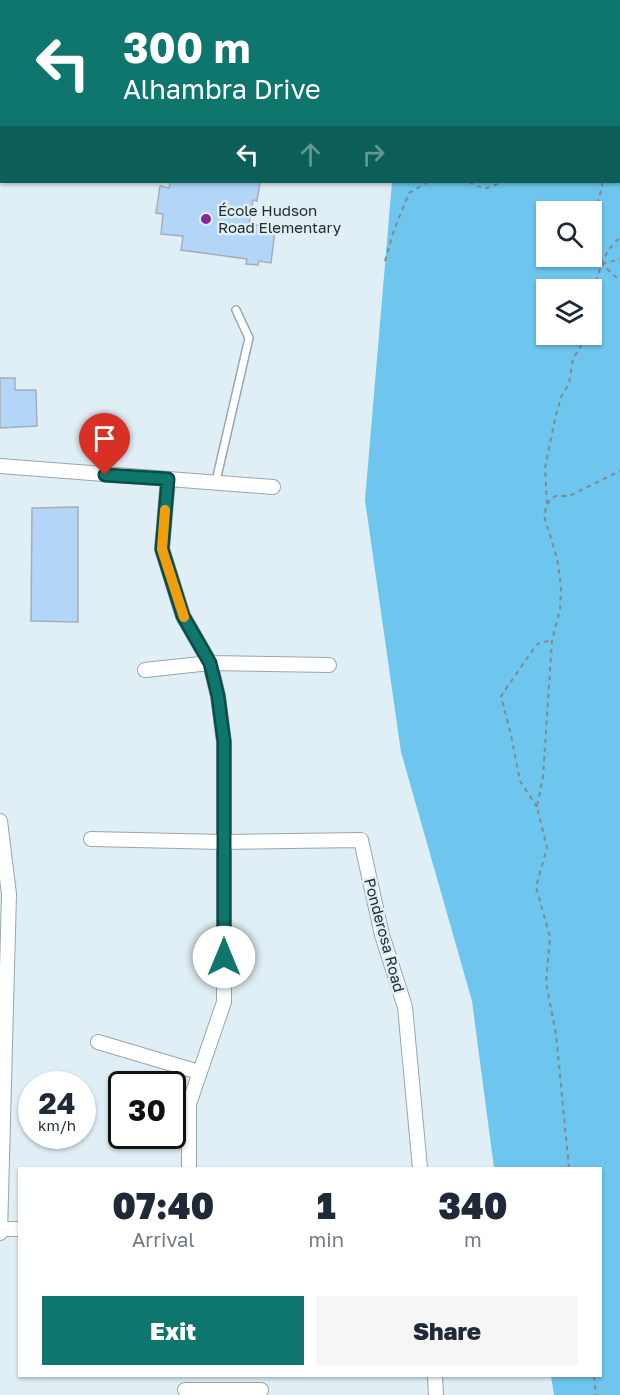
<!DOCTYPE html>
<html lang="en">
<head>
<meta charset="utf-8">
<style>
  :root { --surface:#fff; --page:#f6f6f7; --text:#1f2937; --muted:#747a83; --accent:#0f766e }
  body { margin:0; font-family:"Golos Text",sans-serif; background:var(--page); color:var(--text); height:100vh; display:flex; flex-direction:column; font-size:22px; white-space:nowrap }
  * { box-sizing:border-box; margin:0 }
  p { font-size:20px; color:var(--muted) }
  .icon { flex:none; width:33px; height:33px; fill:none; stroke:currentColor; stroke-width:2; stroke-linecap:round; stroke-linejoin:round }
  .map { position:relative; flex:1; overflow:hidden }
  .details { position:absolute; left:18px; top:1167px; width:584px; height:210px; display:flex; flex-direction:column; background:var(--surface); border-radius:0px; box-shadow:0 2px 4px #0004 }
  .details>* { flex:none }
  .top-card { position:absolute; left:0px; top:0px; width:621px; height:183px; box-shadow:0 2px 4px #0004; background:#0f766e; color:#fff; overflow:hidden }
  .fabs { position:absolute; left:536px; top:201px; display:grid; gap:12px }
  .fabs a { display:grid; place-items:center; width:66px; height:66px; border-radius:0px; background:var(--surface); box-shadow:0 2px 4px #0004; font-size:30px }
  .speed { position:absolute; left:18px; top:1071px; display:flex; gap:12px; font-size:30px; font-weight:700; text-align:center }
  .speed>* { display:grid; place-content:center; width:78px; height:78px; border-radius:50%; background:var(--surface); box-shadow:0 2px 4px #0004; line-height:1 }
  .speed small { font-size:15px; font-weight:400 }
  .speed .limit { border:3px solid #111; border-radius:9px; background:#fff; color:#111 }
  .pin { position:absolute; display:grid; place-items:center; width:51px; height:51px; color:#fff; margin:-62px -26px; border-radius:50% 50% 50% 0; rotate:-45deg; box-shadow:0 0 6px #0007 }
  .pin .icon { rotate:45deg }
  .me { position:absolute; width:66px; margin:-33px; rotate:0deg; stroke-linejoin:round; filter:drop-shadow(0 0 4px #0008) }
  .turn { display:flex; align-items:center; gap:21px; height:126px; padding:0 24px; font-size:27px }
  .turn .icon { width:78px; height:78px; stroke-width:2.5 }
  .turn b { display:block; font-size:42px; line-height:51px }
  .lanes { display:flex; align-items:center; height:57px; padding:0 24px; background:#0003; justify-content:center; gap:30px; direction:ltr }
  .lanes .off { opacity:.35 }
  .eta { display:flex; justify-content:space-evenly; align-items:center; height:102px; text-align:center }
  .eta b { font-size:36px; font-weight:800; line-height:42px }
  .button { display:flex; gap:12px; margin-top:auto; padding:12px 24px }
  .button a { flex:1; height:69px; border-radius:0px; background:var(--accent); color:#fff; font-size:24px; font-weight:800; line-height:69px; text-align:center }
  .button a+a { background:var(--page); color:var(--text) }
  .map>svg:first-child { display:block }
  .forest { fill:#6ec5ed; fill-rule:evenodd }
  .building { fill:#b3d5f8; stroke:#a5afb9; stroke-width:1.5 }
  .lines { fill:none; stroke-linecap:round; stroke-linejoin:round }
  .lane-casing { stroke:#98a6ad; stroke-width:10 }
  .street-casing { stroke:#98a6ad; stroke-width:16 }
  .path { stroke:#808a8f; stroke-width:2; stroke-dasharray:4.5 4.5; stroke-linecap:butt }
  .lane { stroke:#fff; stroke-width:7 }
  .street { stroke:#fff; stroke-width:14 }
  .route-casing { stroke:#0a4d48; stroke-width:15 }
  .route { stroke:#0f766e; stroke-width:10 }
  .slow { stroke:#f59e0b; stroke-width:10 }
  .poi-dot { fill:#862690; stroke:#e0eef5; stroke-width:2 }
  .labels { text-anchor:middle; dominant-baseline:central; stroke-width:5; stroke-linejoin:round; paint-order:stroke }
  .poi-label { font-size:15px; fill:#252a2d; stroke:#e0eef5; text-anchor:start }
  .street-label { font-size:15px; fill:#252a2d; stroke:#e0eef5 }
</style>
</head>
<body>
<div class="map">
<svg width="620" height="1395" viewBox="0 0 620 1395">
  <rect width="100%" height="100%" fill="#e0eef5"/>
  <path class="forest" d="M 620,72 L 620,1395 L 554,1395 L 551,1376 L 600,1376 L 600,1168 L 494,1168 L 472,1001 L 401,752 L 365,500 L 392,182 L 620,182 ZM 546,212 L 591,212 L 591,256 L 546,256 ZM 546,290 L 591,290 L 591,334 L 546,334 Z"/>
  <path class="building" d="M 170,182 L 260,182 L 257,201 L 253,200 L 249,224 L 263,226 L 262,229 L 275,231 L 271,263 L 259,261 L 258,265 L 246,264 L 247,259 L 181,250 L 183,236 L 161,234 L 163,214 L 156,213 L 160,186 L 169,188 Z
    M 0,378 L 15,378 L 15,390 L 36,390 L 37,426 L 0,428 Z
    M 78,507 L 78,622 L 31,621 L 32,508 Z"/>
  <g class="lines">
    <defs>
      <path id="lane" d="M 216,481 L 249,338 L 236,310"/>
      <path id="street" d="M 265,2 L 265,0
        M 456,2 L 457,0
        M 0,466 L 273,487
        M 168,479 L 162,549 L 183,616 L 210,663 L 218,696 L 224,742 L 224,1002 L 189,1104 L 189,1168
        M 145,670 L 210,663 L 329,665
        M 0,821 L 9,894 L 0,1233
        M 91,839 L 223,842 L 361,840 L 382,935 L 405,1007 L 420,1168
        M 98,1042 L 199,1072
        M 0,1229 L 20,1229
        M 435,1376 L 436,1395
        M 185,1390 L 261,1390"/>
    </defs>
    <use href="#lane" class="lane-casing"/>
    <use href="#street" class="street-casing"/>
    <path class="path" d="M 0,115 L 2,115
      M 469,182 L 484,189 L 503,182
      M 603,182 L 596,210 L 597,235 L 602,264 L 620,281
      M 385,261 L 394,230 L 409,193 L 428,182
      M 602,264 L 620,259
      M 591,299 C 597,279 602,251 620,238
      M 547,504 L 545,468 L 555,419 L 561,397 L 569,384 L 573,359 L 585,339 L 585,334
      M 537,807 L 520,781 L 511,735 L 501,696 L 537,644 L 552,640
      M 569,1168 L 556,1034 L 546,983 L 550,937 L 536,887 L 547,848 L 537,807 L 543,777 L 552,640 L 560,610 L 561,586 L 557,558 L 544,516 L 547,504 L 555,496 L 569,496 L 620,471
      M 594,1376 L 596,1395"/>
    <use href="#lane" class="lane"/>
    <use href="#street" class="street"/>
  </g>
  <g class="lines">
    <defs>
      <path id="route" d="M 105,475 L 168,479 L 162,549 L 183,616 L 210,663 L 218,696 L 224,742 L 224,957"/>
    </defs>
    <use href="#route" class="route-casing"/>
    <use href="#route" class="route"/>
    <path class="slow" d="M 165,510 L 162,549 L 184,617"/>
  </g>
  <circle class="poi-dot" cx="206" cy="219" r="6"/>
  <g class="labels">
    <g class="poi-label">
      <text x="218" y="210">École Hudson<tspan x="218" dy="17">Road Elementary</tspan></text>
    </g>
    <g class="street-label">
      <text transform="translate(385 935) rotate(75)">Ponderosa Road</text>
    </g>
  </g>
</svg>
<div class="fabs">
<a><svg class="icon" aria-label="search" viewBox="0 0 24 24"><circle cx="10" cy="10" r="6"/><path d="M15 15l6 6"/></svg></a>
<a><svg class="icon" aria-label="layers" viewBox="0 0 24 24"><path d="M12 4l9 5-9 5-9-5zM3 14l9 5 9-5"/></svg></a>
</div>
<div class="speed"><div>24<small>km/h</small></div><div class="limit">30</div></div>
<div class="pin" style="left:105px;top:475px;background:#d93025"><svg class="icon" aria-label="arrive" viewBox="0 0 24 24"><path d="M6 21V4h12l-3 4 3 4H6"/></svg></div>
<svg class="me" style="left:224px;top:957px" viewBox="-20 -20 40 40"><circle r="19" fill="#fff"/><path d="M0-13L10 11 0 6-10 11z" fill="#0f766e"/></svg>
<div class="top-card">
<div class="turn"><svg class="icon" aria-label="left" viewBox="0 0 24 24"><path d="M17 20v-9H6M10 6l-5 5 5 5"/></svg><div><b>300 m</b>Alhambra Drive</div></div>
<div class="lanes"><svg class="icon" aria-label="left" viewBox="0 0 24 24"><path d="M17 20v-9H6M10 6l-5 5 5 5"/></svg><svg class="icon off" aria-label="ahead" viewBox="0 0 24 24"><path d="M12 20V5M6 11l6-6 6 6"/></svg><svg class="icon off" aria-label="right" viewBox="0 0 24 24"><path d="M7 20v-9h11M14 6l5 5-5 5"/></svg></div>
</div>
<section class="details">
<div class="eta">
<div><b>07:40</b><p>Arrival</p></div>
<div><b>1</b><p>min</p></div>
<div><b>340</b><p>m</p></div>
</div>
<div class="button"><a>Exit</a><a>Share</a></div>
</section>
</div>
</body>
</html>
